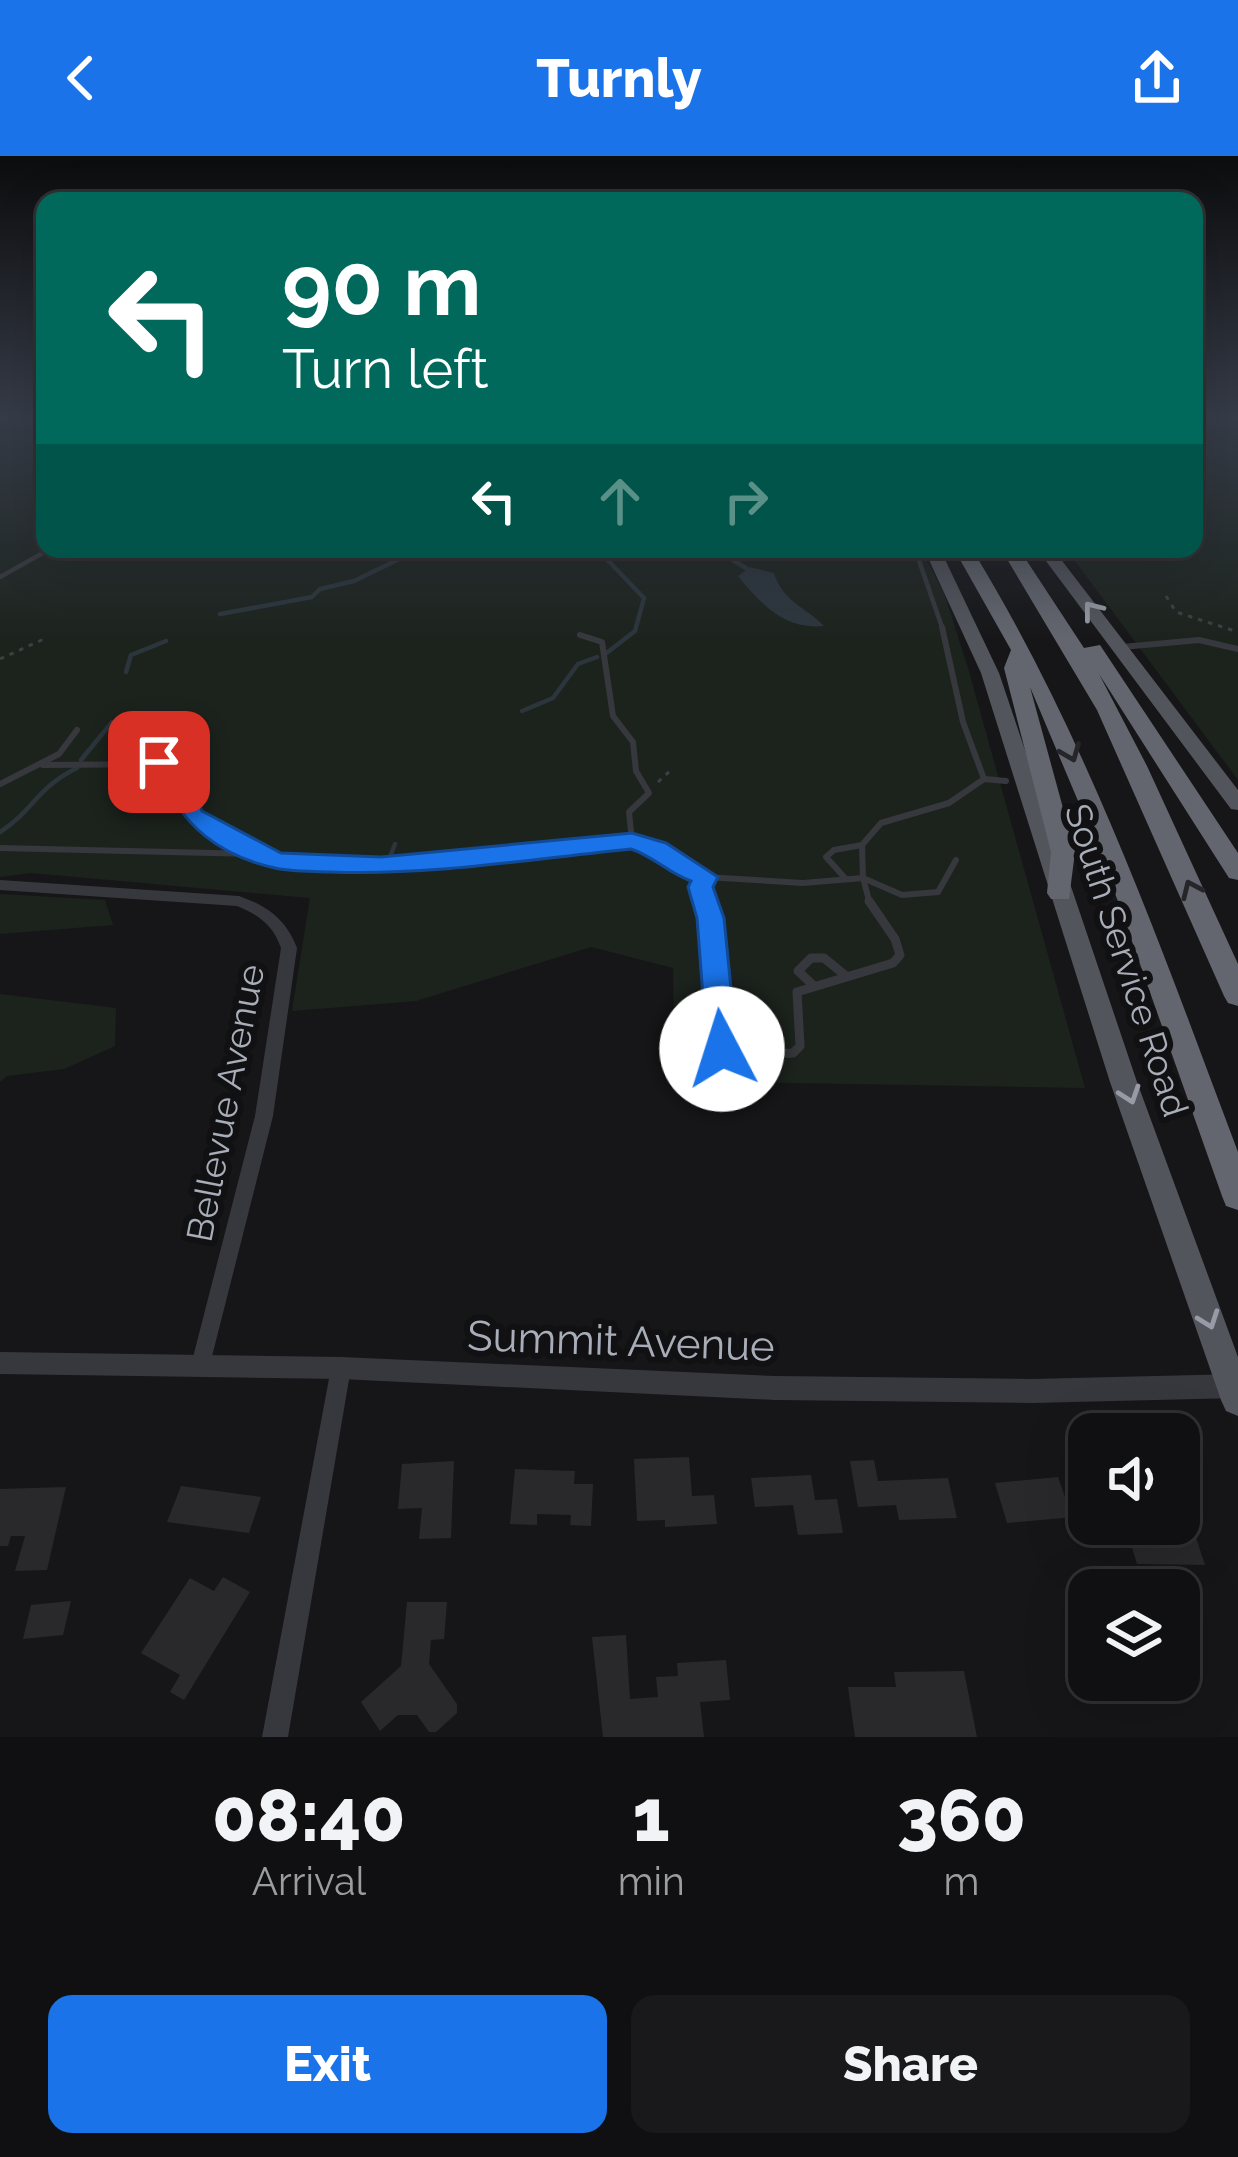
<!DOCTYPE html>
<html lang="en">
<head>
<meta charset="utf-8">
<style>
  :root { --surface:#101012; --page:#19191b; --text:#f1f3f6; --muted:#9c9d9f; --line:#303032; --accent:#1a73e8 }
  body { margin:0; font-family:Raleway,sans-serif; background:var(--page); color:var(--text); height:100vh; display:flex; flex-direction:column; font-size:45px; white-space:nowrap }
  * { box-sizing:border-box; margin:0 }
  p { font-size:39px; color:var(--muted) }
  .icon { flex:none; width:66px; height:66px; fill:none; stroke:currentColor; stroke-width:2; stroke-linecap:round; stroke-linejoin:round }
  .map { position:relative; height:1581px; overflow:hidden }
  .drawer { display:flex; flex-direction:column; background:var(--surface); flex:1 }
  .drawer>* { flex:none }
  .hud { position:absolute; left:36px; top:36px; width:1167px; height:366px; border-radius:24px; box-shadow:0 12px 48px #0002,0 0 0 3px var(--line); background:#00695c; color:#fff; overflow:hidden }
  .fabs { position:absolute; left:1068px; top:1257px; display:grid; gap:24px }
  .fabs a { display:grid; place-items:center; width:132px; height:132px; border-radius:24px; background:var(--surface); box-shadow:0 12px 48px #0002,0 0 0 3px var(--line); font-size:60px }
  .pin { position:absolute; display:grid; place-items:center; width:102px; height:102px; color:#fff; margin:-51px; border-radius:24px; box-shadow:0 6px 18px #0006 }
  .me { position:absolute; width:132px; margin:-66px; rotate:355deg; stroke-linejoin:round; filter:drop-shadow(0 0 9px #0008) }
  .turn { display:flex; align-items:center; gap:42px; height:252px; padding:0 48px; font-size:54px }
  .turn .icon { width:156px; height:156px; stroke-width:2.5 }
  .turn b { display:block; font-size:84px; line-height:102px }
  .lanes { display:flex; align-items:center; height:114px; padding:0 48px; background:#0003; justify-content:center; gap:60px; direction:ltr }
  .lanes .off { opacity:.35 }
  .eta { display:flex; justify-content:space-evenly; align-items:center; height:204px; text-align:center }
  .eta b { font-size:72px; font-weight:800; line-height:84px }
  .primary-button { display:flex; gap:24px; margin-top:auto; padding:24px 48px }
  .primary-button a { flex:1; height:138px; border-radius:24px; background:var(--accent); color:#fff; font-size:48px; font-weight:800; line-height:138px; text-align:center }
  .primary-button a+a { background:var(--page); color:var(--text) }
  header { display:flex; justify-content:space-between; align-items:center; height:156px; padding:0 48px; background:var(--accent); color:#fff; font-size:54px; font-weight:800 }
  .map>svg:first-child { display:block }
  .green { fill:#1c231d }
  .water { fill:#2c353c }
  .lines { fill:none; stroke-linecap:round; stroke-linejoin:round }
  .stream { stroke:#2c353c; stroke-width:4.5 }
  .building { fill:#29292c }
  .path { stroke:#3d3f44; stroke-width:3; stroke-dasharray:4.5 6; stroke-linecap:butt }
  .service-far2 { stroke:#37383d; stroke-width:4.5 }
  .service-far1 { stroke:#37383d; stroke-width:6 }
  .service { stroke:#37383d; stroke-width:9 }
  .minor { fill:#37383d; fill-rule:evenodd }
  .tertiary { fill:#37383d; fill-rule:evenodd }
  .primary { fill:#53555c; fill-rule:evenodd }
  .motorway { fill:#63666e; fill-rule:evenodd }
  .oneway { stroke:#979ba6 }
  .oneway2 { stroke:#26262a }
  .route { fill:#1a73e8; stroke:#114b97; stroke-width:3 }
  .labels { text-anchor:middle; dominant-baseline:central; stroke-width:12; stroke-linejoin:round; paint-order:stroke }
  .street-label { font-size:36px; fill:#a8adb8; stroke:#111113 }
  .near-street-label { font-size:42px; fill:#a8adb8; stroke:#111113 }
</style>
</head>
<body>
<header><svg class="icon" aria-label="back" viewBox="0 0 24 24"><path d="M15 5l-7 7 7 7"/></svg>Turnly<svg class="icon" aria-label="share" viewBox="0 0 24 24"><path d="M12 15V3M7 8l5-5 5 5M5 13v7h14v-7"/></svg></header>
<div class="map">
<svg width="1238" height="1581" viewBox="0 0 1238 1581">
  <rect width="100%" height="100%" fill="#161618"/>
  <path class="green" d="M 0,264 L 45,264 L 45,393 L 921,393 L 944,437 L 968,512 L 1085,932 L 675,925 L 673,812 L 591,791 L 416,845 L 292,855 L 310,742 L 31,717 L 0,721 Z
    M 1194,264 L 1238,264 L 1238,624 L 1066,393 L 1194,393 Z
    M 0,738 L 105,744 L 113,769 L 0,778 Z
    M 0,838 L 116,852 L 115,890 L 64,913 L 7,920 L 0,926 Z"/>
  <path class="water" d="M 750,411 L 774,417 C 783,446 806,451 824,470 C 786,474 761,449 738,420 Z"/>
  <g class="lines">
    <path class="stream" d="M 597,393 L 644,442 L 635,475 L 604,499
      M 714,393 L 746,412
      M 220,458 L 312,441 L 320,433 L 354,425 L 420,393
      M 126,516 L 131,499 L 166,485
      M 522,555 L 553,542 L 578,508 L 597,501
      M 81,604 L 112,566
      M 0,676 C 34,654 36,632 77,612
      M 388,706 L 395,688"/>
  </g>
  <path class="building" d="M 689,1301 L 692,1340 L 714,1339 L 717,1368 L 665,1371 L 665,1364 L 637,1365 L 634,1303 Z
    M 874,1304 L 878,1325 L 948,1322 L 957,1362 L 899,1364 L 896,1349 L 858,1351 L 850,1305 Z
    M 454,1305 L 451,1382 L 419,1383 L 422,1352 L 398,1353 L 402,1308 Z
    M 515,1313 L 575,1315 L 574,1328 L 593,1328 L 591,1370 L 570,1369 L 571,1359 L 537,1358 L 537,1369 L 510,1368 Z
    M 811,1319 L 815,1344 L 837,1343 L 843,1377 L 798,1379 L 793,1349 L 755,1351 L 751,1322 Z
    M 1058,1321 L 1065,1341 L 1079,1340 L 1086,1360 L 1007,1367 L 995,1327 Z
    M 181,1330 L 261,1341 L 249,1377 L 167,1366 Z
    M 66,1331 L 47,1414 L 15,1415 L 25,1380 L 11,1380 L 8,1390 L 0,1390 L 0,1333 Z
    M 1180,1332 L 1205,1409 L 1137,1408 L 1125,1368 L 1179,1368 Z
    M 223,1421 L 250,1436 L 184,1544 L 170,1536 L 180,1519 L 141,1497 L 190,1422 L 214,1435 Z
    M 71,1445 L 63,1479 L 23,1483 L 31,1449 Z
    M 407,1446 L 447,1446 L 444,1483 L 431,1484 L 429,1508 L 457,1548 L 457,1557 L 436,1576 L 429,1576 L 417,1559 L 398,1559 L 380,1575 L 361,1546 L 401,1510 Z
    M 626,1479 L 630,1543 L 658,1541 L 656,1521 L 678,1520 L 677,1507 L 726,1504 L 730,1544 L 700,1546 L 704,1581 L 603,1581 L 592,1481 Z
    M 964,1515 L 977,1581 L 855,1581 L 848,1531 L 896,1531 L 894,1516 Z"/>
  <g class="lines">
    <path class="path" d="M 1166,440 L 1176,456 L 1238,476
      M 0,503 L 44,483
      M 658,626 L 671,614"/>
    <path class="service-far2" d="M 915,393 L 943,474
      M 0,421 L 50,393"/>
    <path class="service-far1" d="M 942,471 L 963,566 L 984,623 L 1006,625
      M 580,479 L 602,486 L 613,560 L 633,586 L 636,615 L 649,637 L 629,656 L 632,685
      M 1122,491 L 1199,484 L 1238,493
      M 43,609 L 171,608 L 194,660 L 254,697
      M 0,628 L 59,598 L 77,574
      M 0,692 L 255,698 L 304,709 L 381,710 L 632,685 L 705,721
      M 845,722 L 826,701 L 834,694 L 862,689
      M 863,722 L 870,748
      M 863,722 L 862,689 L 881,667 L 949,647 L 984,623
      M 863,722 L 902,739 L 938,736 L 956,704
      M 706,748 L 701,731 L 705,721 L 803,727 L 863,722"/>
    <path class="service" d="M 705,745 L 711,762 L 722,893 L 733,901 L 793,897 L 800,890 L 797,836 L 893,807 L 900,799 L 895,783 L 869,745
      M 813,829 L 798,815 L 811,802 L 824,802 L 846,820"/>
    <path class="minor" d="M 0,724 L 239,740 C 267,750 286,763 297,792 L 273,960 L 208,1216 L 201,1219 L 194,1216 L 191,1209 L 255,960 L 281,792 C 273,769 259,759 237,750 L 0,734 Z
      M 341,1202 L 348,1205 L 351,1212 L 288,1581 L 262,1581 L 331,1212 L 334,1205 Z"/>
    <path class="tertiary" d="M 0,1196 L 341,1201 L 775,1220 L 1032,1223 L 1238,1218 L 1238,1242 L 1032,1247 L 775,1244 L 341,1223 L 0,1218 Z"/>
    <path class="primary" d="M 924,393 L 940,393 L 999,517 L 1137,926 L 1238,1201 L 1238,1260 L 1226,1255 L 1221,1244 L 1110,926 L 981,517 Z
      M 1037,393 L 1053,393 L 1238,634 L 1238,654 L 1231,653 Z"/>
    <path class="motorway" d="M 954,393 L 972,393 C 1088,583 1160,789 1238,996 L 1238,1054 L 1226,1050 L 1222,1040 L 1105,709 L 1030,531 L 1075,696 L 1069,743 L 1051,743 L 1047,737 L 1051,696 L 1004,512 L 1011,494 Z
      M 1001,393 L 1019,393 L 1084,492 L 1100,489 L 1238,697 L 1238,724 L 1229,722 L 1099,518 L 1147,610 L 1238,808 L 1238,850 L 1228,847 L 1224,840 L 1097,554 Z"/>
  </g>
  <defs><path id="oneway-chevron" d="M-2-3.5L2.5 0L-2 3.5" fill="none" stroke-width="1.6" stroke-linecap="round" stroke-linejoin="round" transform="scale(3)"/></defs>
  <g class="oneway">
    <use href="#oneway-chevron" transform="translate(1092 454) rotate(-128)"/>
    <use href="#oneway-chevron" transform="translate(1130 939) rotate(71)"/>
    <use href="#oneway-chevron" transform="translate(1209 1164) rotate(70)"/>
  </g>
  <g class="oneway2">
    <use href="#oneway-chevron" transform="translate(1071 597) rotate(68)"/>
    <use href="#oneway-chevron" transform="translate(1191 733) rotate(-114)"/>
  </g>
  <linearGradient id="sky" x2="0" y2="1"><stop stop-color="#0c0c0d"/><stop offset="0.54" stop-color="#363c48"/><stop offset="1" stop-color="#363c48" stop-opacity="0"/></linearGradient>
  <rect width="1238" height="485" fill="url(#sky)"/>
  <path class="route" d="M 159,599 L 179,603 L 202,655 L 281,697 L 381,701 L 632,677 L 666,687 L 718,721 L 713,731 L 724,762 L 737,893 L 733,901 L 712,901 L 707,893 L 697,762 L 688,731 L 691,725 C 668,717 653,700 631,693 C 531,703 430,720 330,716 C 312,715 292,716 275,712 C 224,701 176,669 165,617 L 147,606 Z"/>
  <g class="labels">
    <g class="street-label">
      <text transform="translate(1127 804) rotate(72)">South Service Road</text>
      <text transform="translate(225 947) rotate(-79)">Bellevue Avenue</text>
    </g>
    <g class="near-street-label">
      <text transform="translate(621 1185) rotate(2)">Summit Avenue</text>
    </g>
  </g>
</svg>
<div class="fabs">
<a><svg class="icon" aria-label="sound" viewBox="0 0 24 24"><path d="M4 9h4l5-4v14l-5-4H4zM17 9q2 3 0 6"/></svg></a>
<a><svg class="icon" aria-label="layers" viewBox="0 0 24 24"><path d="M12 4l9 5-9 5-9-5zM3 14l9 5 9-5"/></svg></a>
</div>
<div class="pin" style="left:159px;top:606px;background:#d93025"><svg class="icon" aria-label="arrive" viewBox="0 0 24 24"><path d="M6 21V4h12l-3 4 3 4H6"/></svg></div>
<svg class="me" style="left:722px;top:893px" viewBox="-20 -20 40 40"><circle r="19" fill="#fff"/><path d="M0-13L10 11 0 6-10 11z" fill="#1a73e8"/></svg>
<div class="hud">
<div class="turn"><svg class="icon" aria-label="left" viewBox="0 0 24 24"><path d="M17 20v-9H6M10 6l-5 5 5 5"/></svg><div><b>90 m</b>Turn left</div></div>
<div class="lanes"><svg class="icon" aria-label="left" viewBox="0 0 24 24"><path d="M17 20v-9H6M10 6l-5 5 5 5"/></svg><svg class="icon off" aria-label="ahead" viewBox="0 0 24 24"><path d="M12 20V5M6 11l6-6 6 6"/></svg><svg class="icon off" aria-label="right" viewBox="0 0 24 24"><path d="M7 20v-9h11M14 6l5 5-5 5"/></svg></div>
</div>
</div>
<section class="drawer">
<div class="eta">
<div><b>08:40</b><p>Arrival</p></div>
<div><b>1</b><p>min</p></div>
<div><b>360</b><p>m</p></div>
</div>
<div class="primary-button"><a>Exit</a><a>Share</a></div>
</section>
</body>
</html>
